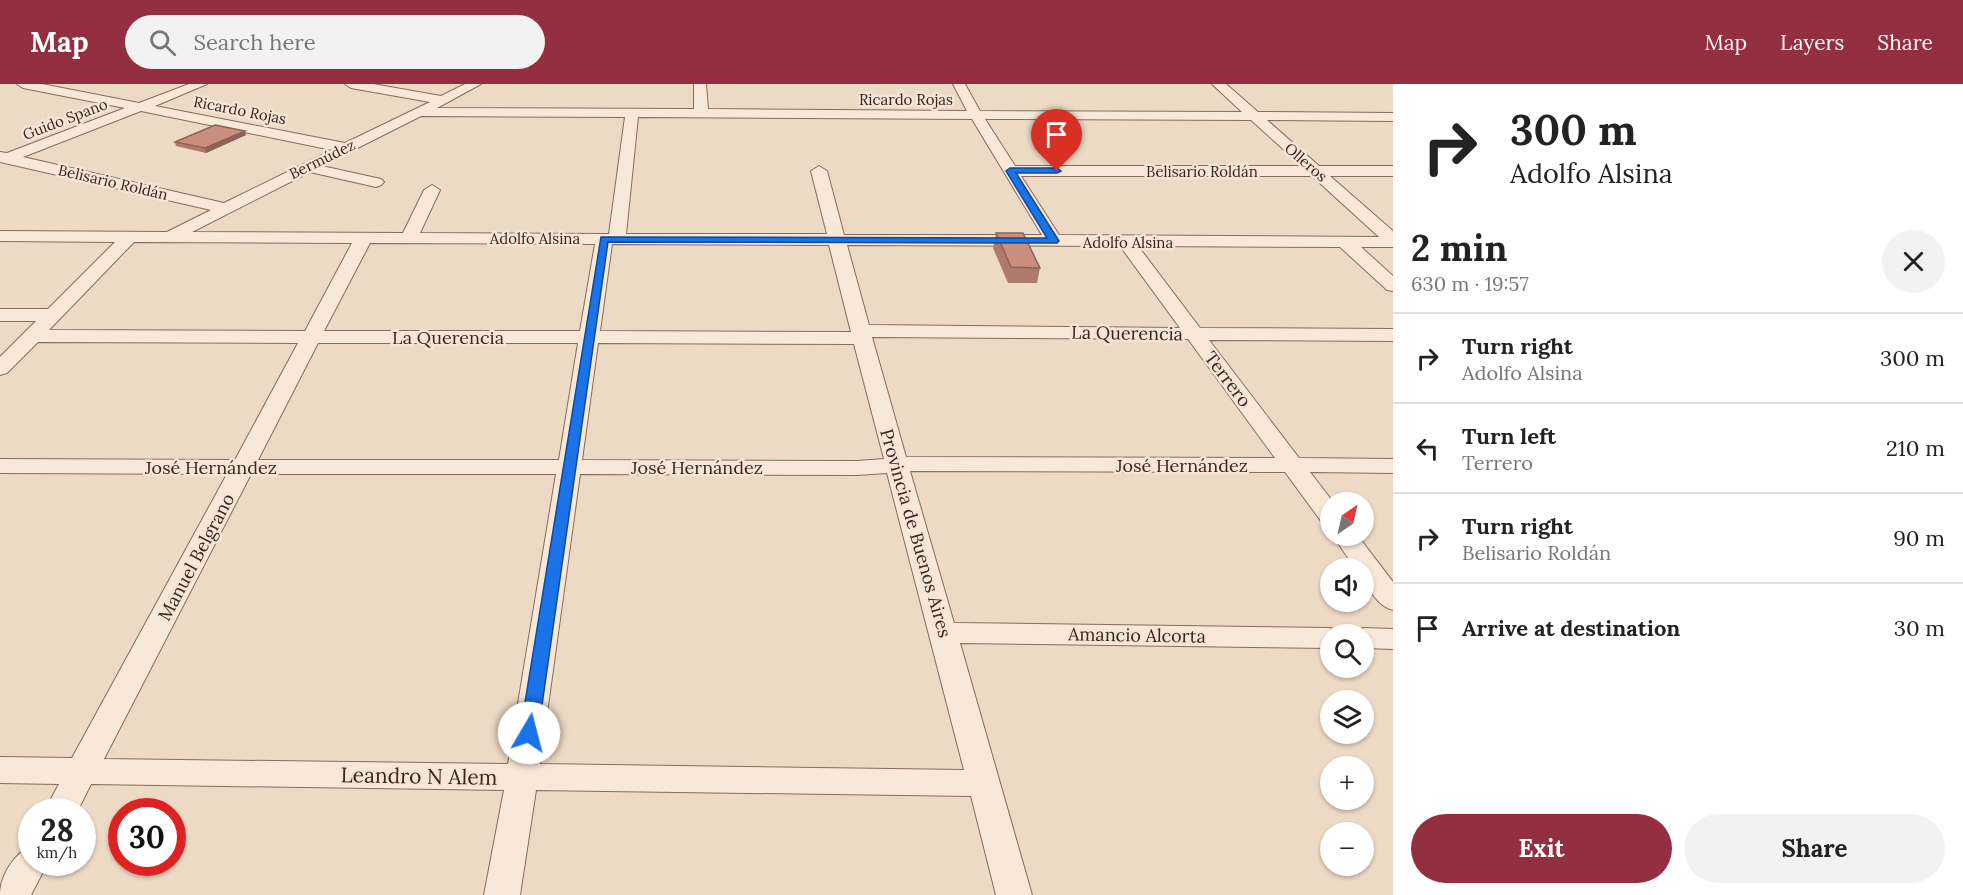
<!DOCTYPE html>
<html lang="en">
<head>
<meta charset="utf-8">
<style>
  :root { --surface:#fff; --page:#f2f2f2; --text:#222; --muted:#767676; --line:#e0e0e0; --accent:#942e41 }
  body { margin:0; font-family:Lora,serif; background:var(--page); color:var(--text); height:100vh; display:flex; flex-direction:column; font-size:22px; white-space:nowrap }
  * { box-sizing:border-box; margin:0 }
  p { font-size:20px; color:var(--muted) }
  .icon { flex:none; width:33px; height:33px; fill:none; stroke:currentColor; stroke-width:2; stroke-linecap:round; stroke-linejoin:round }
  .map { position:relative; flex:1; overflow:hidden }
  .details { display:flex; flex-direction:column; background:var(--surface); width:570px }
  .details>* { flex:none }
  .top-card { background:#fff; color:var(--text); overflow:hidden }
  .needle { width:39px; rotate:34deg }
  .buttons { position:absolute; left:1320px; top:408px; display:grid; gap:12px }
  .buttons a { display:grid; place-items:center; width:54px; height:54px; border-radius:50%; background:var(--surface); box-shadow:0 2px 4px #0004; font-size:30px }
  .speed { position:absolute; left:18px; top:714px; display:flex; gap:12px; font-size:30px; font-weight:700; text-align:center }
  .speed>* { display:grid; place-content:center; width:78px; height:78px; border-radius:50%; background:var(--surface); box-shadow:0 2px 4px #0004; line-height:1 }
  .speed small { font-size:15px; font-weight:400 }
  .speed .limit { border:9px solid #d22; background:#fff; color:#111 }
  .pin { position:absolute; display:grid; place-items:center; width:51px; height:51px; color:#fff; margin:-62px -26px; border-radius:50% 50% 50% 0; rotate:-45deg; box-shadow:0 0 6px #0007 }
  .pin .icon { rotate:45deg }
  .me { position:absolute; width:66px; margin:-33px; rotate:8deg; stroke-linejoin:round; filter:drop-shadow(0 0 4px #0008) }
  .turn { display:flex; align-items:center; gap:21px; height:126px; padding:0 18px; font-size:27px }
  .turn .icon { width:78px; height:78px; stroke-width:2.5 }
  .turn b { display:block; font-size:42px; line-height:51px }
  .round { display:grid; place-items:center; flex:none; width:63px; height:63px; border-radius:32px; background:var(--page) }
  .overview { display:flex; align-items:center; justify-content:space-between; height:102px; padding:0 18px }
  h1 { font-size:36px; font-weight:700; line-height:45px }
  .primary-button { display:flex; gap:12px; margin-top:auto; padding:12px 18px }
  .primary-button a { flex:1; height:69px; border-radius:36px; background:var(--accent); color:#fff; font-size:24px; font-weight:700; line-height:69px; text-align:center }
  .primary-button a+a { background:var(--page); color:var(--text) }
  ul { padding:0; list-style:none }
  li { display:flex; align-items:center; gap:18px; height:90px; padding:0 18px; border-top:2px solid var(--line) }
  li div { flex:1 }
  li b { display:block; font-size:22px }
  li em { font-style:normal }
  header { display:flex; align-items:center; gap:36px; box-sizing:border-box; height:84px; padding:0 30px; background:var(--accent); color:#fff }
  header strong { font-size:28px }
  nav { display:flex; gap:33px; margin-inline-start:auto; font-size:21px }
  .search { width:420px; height:54px; background:var(--page); display:flex; align-items:center; gap:15px; box-sizing:border-box; padding:0 21px; border-radius:33px; color:var(--muted); font-size:22px }
  main { display:flex; flex:1; min-height:0 }
  .map>svg:first-child { display:block }
  .lines { fill:none; stroke-linecap:round; stroke-linejoin:round }
  .minor-casing { stroke:#876b5c; stroke-width:2 }
  .minor { fill:#f8e8d8; fill-rule:evenodd }
  .wall { fill:#ad7a6b }
  .shaded-wall { fill:#8d6357 }
  .building { fill:#c98e7c; stroke:#8d6357; stroke-width:1.5 }
  .route { fill:#1a73e8; stroke:#114b97; stroke-width:1.5 }
  .labels { text-anchor:middle; dominant-baseline:central; stroke-width:5; stroke-linejoin:round; paint-order:stroke }
  .far-street-label { font-size:15px; fill:#38261f; stroke:#f4e5d4 }
  .street-label { font-size:18px; fill:#38261f; stroke:#f4e5d4 }
  .near-street-label { font-size:21px; fill:#38261f; stroke:#f4e5d4 }
</style>
</head>
<body>
<header>
<strong>Map</strong>
<div class="search"><svg class="icon" aria-label="search" viewBox="0 0 24 24"><circle cx="10" cy="10" r="6"/><path d="M15 15l6 6"/></svg>Search here</div>
<nav><a>Map</a><a>Layers</a><a>Share</a></nav>
</header>
<main>
<div class="map">
<svg width="1393" height="811" viewBox="0 0 1393 811">
  <rect width="100%" height="100%" fill="#eddac5"/>
  <g class="lines">
    <defs>
      <path id="minor" d="M 17,0 L 42,0 L 139,19 L 189,0 L 207,0 L 155,22 L 345,59 L 430,18 L 351,4 L 345,0 L 373,0 L 441,12 L 465,0 L 481,0 L 437,24 L 694,25 L 694,0 L 706,0 L 708,25 L 967,27 L 953,0 L 965,0 L 980,27 L 1242,28 L 1212,0 L 1226,0 L 1258,28 L 1393,29 L 1393,37 L 1267,36 L 1319,82 L 1393,82 L 1393,92 L 1330,92 L 1393,147 L 1393,163 L 1361,163 L 1393,192 L 1393,207 L 1387,206 L 1340,163 L 1138,162 L 1200,244 L 1393,245 L 1393,257 L 1209,256 L 1299,374 L 1393,375 L 1393,389 L 1310,388 L 1333,418 L 1330,418 L 1330,440 L 1321,437 L 1285,388 L 910,387 L 954,539 L 1330,544 L 1340,547 L 1342,550 L 1330,550 L 1330,564 L 960,559 L 1032,811 L 996,811 L 971,712 L 536,706 L 520,811 L 484,811 L 504,706 L 91,700 L 77,728 L 44,728 L 59,700 L 0,699 L 0,673 L 72,674 L 227,390 L 0,389 L 0,375 L 235,376 L 298,259 L 38,258 L 7,289 L 0,291 L 0,273 L 36,237 L 0,237 L 0,225 L 48,225 L 115,158 L 0,157 L 0,147 L 167,148 L 211,126 L 0,78 L 0,68 L 7,69 L 125,24 L 23,4 ZM 141,27 L 332,66 L 224,119 L 23,73 ZM 421,32 L 625,33 L 609,150 L 420,149 L 440,106 L 432,101 L 424,106 L 403,149 L 192,148 L 310,88 L 376,103 L 381,101 L 384,98 L 381,95 L 322,82 ZM 638,33 L 972,35 L 1042,151 L 844,151 L 827,87 L 819,82 L 811,87 L 827,150 L 626,150 ZM 985,35 L 1251,36 L 1302,82 L 1015,82 ZM 1021,92 L 1312,92 L 1379,153 L 1059,151 ZM 134,158 L 352,159 L 305,247 L 49,246 ZM 370,159 L 595,160 L 580,247 L 324,247 ZM 612,160 L 829,161 L 851,248 L 600,247 ZM 847,161 L 1120,162 L 1180,244 L 869,241 ZM 872,253 L 1188,255 L 1275,374 L 906,373 ZM 318,259 L 578,259 L 559,376 L 258,376 ZM 598,259 L 854,260 L 884,375 L 857,377 L 582,376 ZM 887,389 L 964,686 L 540,680 L 580,390 L 857,391 ZM 251,390 L 556,390 L 508,680 L 104,675 Z
        M 1333,452 L 1358,452 L 1393,498 L 1393,526 C 1377,522 1364,501 1364,484 L 1355,484 Z
        M 1364,544 L 1393,545 L 1393,565 L 1364,564 L 1364,550 L 1352,550 L 1354,547 Z
        M 32,762 L 32,778 L 48,778 L 31,811 L 0,811 C 0,792 14,769 32,762 Z"/>
    </defs>
    <use href="#minor" class="minor-casing"/>
    <use href="#minor" class="minor"/>
  </g>
  <path class="wall" d="M 246,51 L 206,69 L 176,62 L 175,58 Z
    M 996,149 L 1040,184 L 1037,199 L 1008,199 L 993,164 Z"/>
  <path class="shaded-wall" d="M 245,47 L 246,51 L 206,69 L 205,64 Z"/>
  <path class="building" d="M 215,41 L 245,47 L 205,64 L 175,58 Z
    M 996,149 L 1023,149 L 1040,184 L 1011,183 Z"/>
  <path class="route" d="M 1010,84 L 1057,84 L 1061,87 L 1057,89 L 1016,89 L 1059,157 L 1057,159 L 608,158 L 538,649 L 535,654 L 529,656 L 523,654 L 520,649 L 601,153 L 1047,154 L 1006,87 Z"/>
  <g class="labels">
    <g class="far-street-label">
      <text x="906" y="15">Ricardo Rojas</text>
      <text transform="translate(240 26) rotate(11)">Ricardo Rojas</text>
      <text transform="translate(65 35) rotate(-21)">Guido Spano</text>
      <text transform="translate(322 75) rotate(-26)">Bermúdez</text>
      <text transform="translate(1306 78) rotate(41)">Olleros</text>
      <text x="1202" y="87">Belisario Roldán</text>
      <text transform="translate(113 98) rotate(13)">Belisario Roldán</text>
      <text x="535" y="154">Adolfo Alsina</text>
      <text x="1128" y="158">Adolfo Alsina</text>
    </g>
    <g class="street-label">
      <text transform="translate(1127 249) rotate(1)">La Querencia</text>
      <text x="448" y="253">La Querencia</text>
      <text transform="translate(1228 295) rotate(53)">Terrero</text>
      <text x="1182" y="381">José Hernández</text>
      <text x="211" y="383">José Hernández</text>
      <text x="697" y="383">José Hernández</text>
      <text transform="translate(916 449) rotate(74)">Provincia de Buenos Aires</text>
      <text transform="translate(196 473) rotate(-62)">Manuel Belgrano</text>
      <text transform="translate(1137 551) rotate(1)">Amancio Alcorta</text>
    </g>
    <g class="near-street-label">
      <text transform="translate(419 692) rotate(1)">Leandro N Alem</text>
    </g>
  </g>
</svg>
<div class="buttons">
<a><svg class="needle" viewBox="-14 -14 28 28"><path d="M0-13l5 13h-10z" fill="#e53935"/><path d="M0 13l5-13h-10z" fill="#767676"/></svg></a>
<a><svg class="icon" aria-label="sound" viewBox="0 0 24 24"><path d="M4 9h4l5-4v14l-5-4H4zM17 9q2 3 0 6"/></svg></a>
<a><svg class="icon" aria-label="search" viewBox="0 0 24 24"><circle cx="10" cy="10" r="6"/><path d="M15 15l6 6"/></svg></a>
<a><svg class="icon" aria-label="layers" viewBox="0 0 24 24"><path d="M12 4l9 5-9 5-9-5zM3 14l9 5 9-5"/></svg></a>
<a>+</a>
<a>−</a>
</div>
<div class="speed"><div>28<small>km/h</small></div><div class="limit">30</div></div>
<div class="pin" style="left:1057px;top:87px;background:#d93025"><svg class="icon" aria-label="arrive" viewBox="0 0 24 24"><path d="M6 21V4h12l-3 4 3 4H6"/></svg></div>
<svg class="me" style="left:529px;top:649px" viewBox="-20 -20 40 40"><circle r="19" fill="#fff"/><path d="M0-13L10 11 0 6-10 11z" fill="#1a73e8"/></svg>
</div>
<section class="details">
<div class="top-card">
<div class="turn"><svg class="icon" aria-label="right" viewBox="0 0 24 24"><path d="M7 20v-9h11M14 6l5 5-5 5"/></svg><div><b>300 m</b>Adolfo Alsina</div></div>
</div>
<div class="overview"><div><h1>2 min</h1><p>630 m · 19:57</p></div><a class="round"><svg class="icon" aria-label="close" viewBox="0 0 24 24"><path d="M6 6l12 12M18 6L6 18"/></svg></a></div>
<ul>
<li><svg class="icon" aria-label="right" viewBox="0 0 24 24"><path d="M7 20v-9h11M14 6l5 5-5 5"/></svg><div><b>Turn right</b><p>Adolfo Alsina</p></div><em>300 m</em></li>
<li><svg class="icon" aria-label="left" viewBox="0 0 24 24"><path d="M17 20v-9H6M10 6l-5 5 5 5"/></svg><div><b>Turn left</b><p>Terrero</p></div><em>210 m</em></li>
<li><svg class="icon" aria-label="right" viewBox="0 0 24 24"><path d="M7 20v-9h11M14 6l5 5-5 5"/></svg><div><b>Turn right</b><p>Belisario Roldán</p></div><em>90 m</em></li>
<li><svg class="icon" aria-label="arrive" viewBox="0 0 24 24"><path d="M6 21V4h12l-3 4 3 4H6"/></svg><div><b>Arrive at destination</b></div><em>30 m</em></li>
</ul>
<div class="primary-button"><a>Exit</a><a>Share</a></div>
</section>
</main>
</body>
</html>
